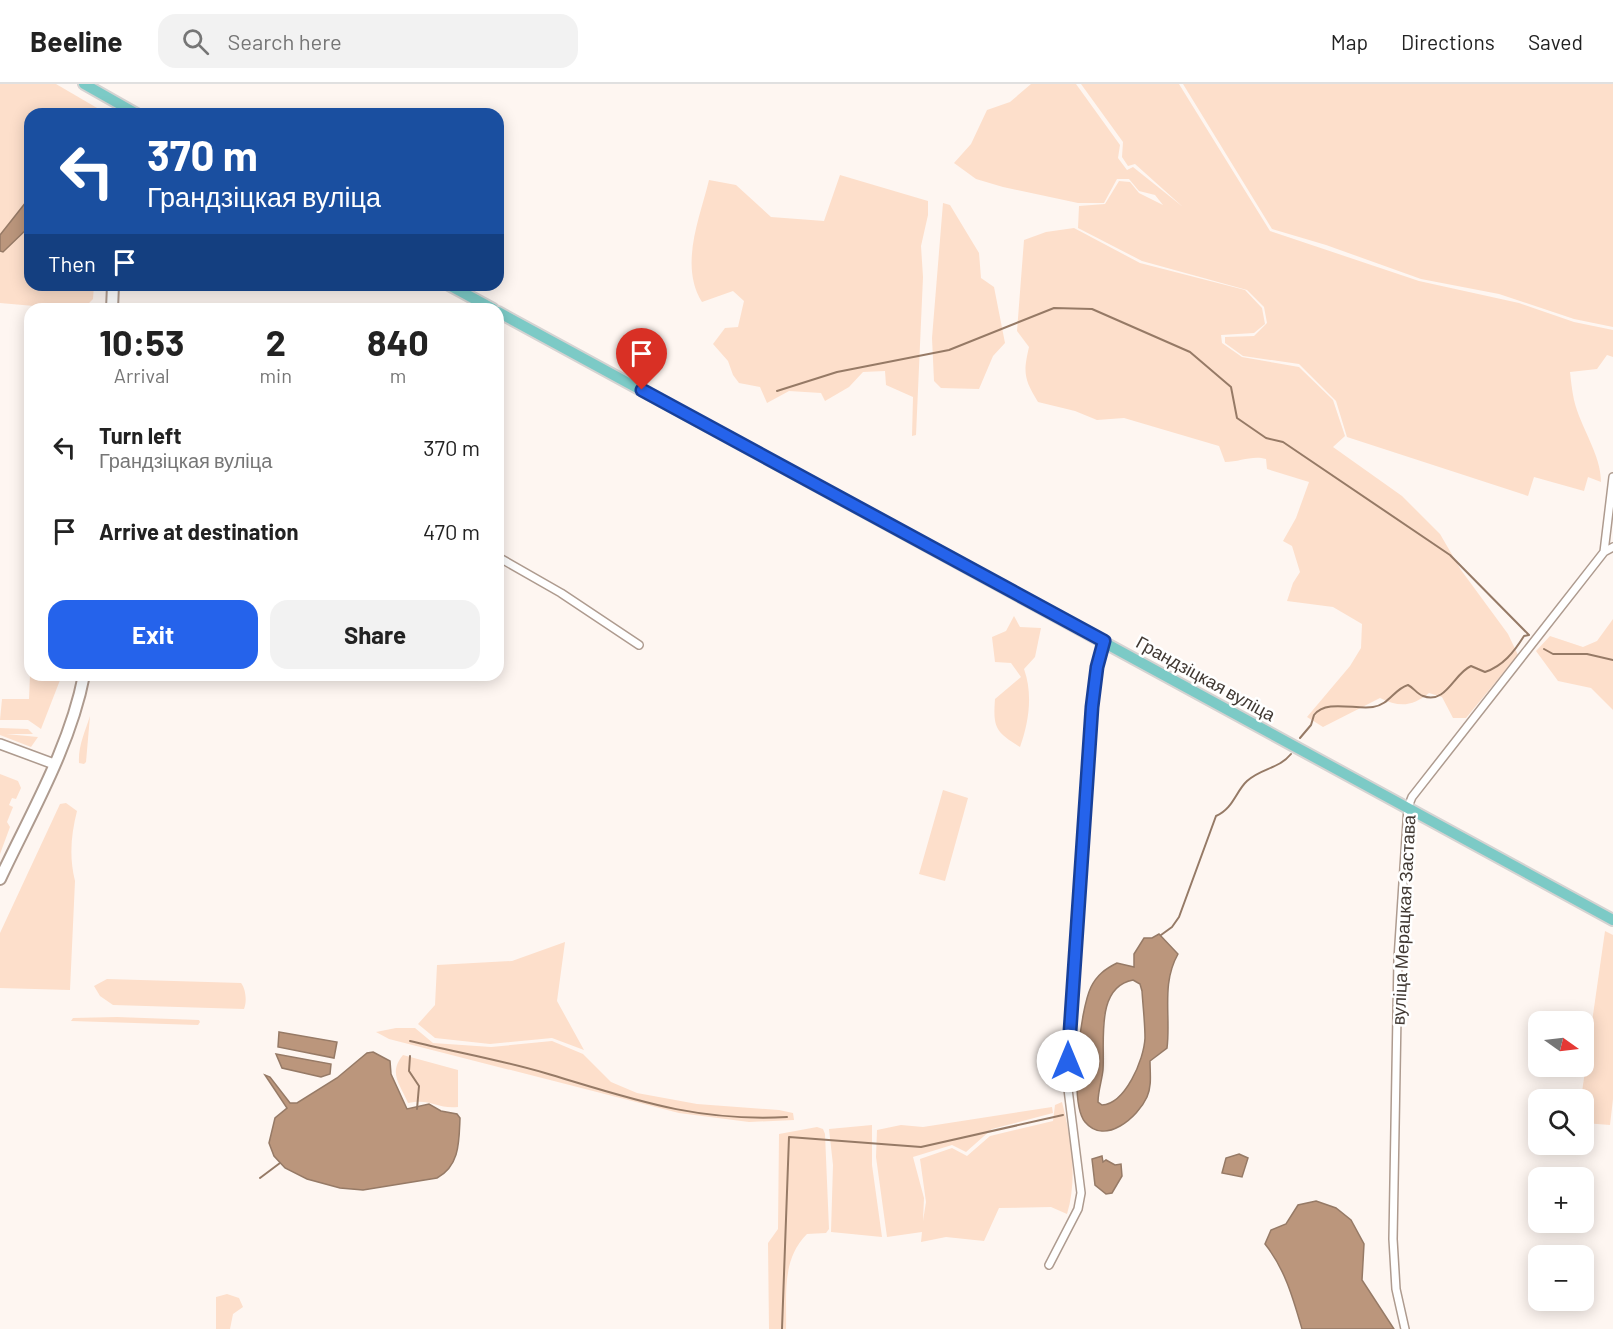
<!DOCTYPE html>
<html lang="en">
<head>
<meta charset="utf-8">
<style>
  :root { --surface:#fff; --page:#f2f2f2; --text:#222; --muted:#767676; --line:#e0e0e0; --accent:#2563eb }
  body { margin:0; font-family:Barlow,sans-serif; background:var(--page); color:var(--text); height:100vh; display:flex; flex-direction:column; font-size:22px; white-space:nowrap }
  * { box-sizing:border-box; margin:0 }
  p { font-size:20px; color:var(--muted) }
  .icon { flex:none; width:33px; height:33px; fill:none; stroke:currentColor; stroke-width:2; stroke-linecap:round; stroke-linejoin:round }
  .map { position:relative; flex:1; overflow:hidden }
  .sheet { position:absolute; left:24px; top:219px; width:480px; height:378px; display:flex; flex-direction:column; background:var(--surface); border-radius:18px; box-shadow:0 3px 15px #0003 }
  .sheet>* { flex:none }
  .banner { position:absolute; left:24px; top:24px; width:480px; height:183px; border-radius:18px; box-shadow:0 3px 15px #0003; background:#1a4fa0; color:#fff; overflow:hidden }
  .needle { width:39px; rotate:104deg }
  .fabs { position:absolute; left:1528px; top:927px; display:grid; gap:12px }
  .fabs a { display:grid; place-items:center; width:66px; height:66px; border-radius:12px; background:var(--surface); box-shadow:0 3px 15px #0003; font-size:30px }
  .pin { position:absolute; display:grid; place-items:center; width:51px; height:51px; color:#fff; margin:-62px -26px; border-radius:50% 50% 50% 0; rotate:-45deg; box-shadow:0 0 6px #0007 }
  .pin .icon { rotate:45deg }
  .me { position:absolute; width:66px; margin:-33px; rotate:0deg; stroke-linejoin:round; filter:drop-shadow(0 0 4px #0008) }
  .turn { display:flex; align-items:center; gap:21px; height:126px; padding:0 24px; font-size:27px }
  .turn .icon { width:78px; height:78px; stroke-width:2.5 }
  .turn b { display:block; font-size:42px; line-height:51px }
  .then { display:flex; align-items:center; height:57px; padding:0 24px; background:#0003; gap:12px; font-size:22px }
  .eta { display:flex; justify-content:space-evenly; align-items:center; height:102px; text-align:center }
  .eta b { font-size:36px; font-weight:700; line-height:42px }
  .button { display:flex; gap:12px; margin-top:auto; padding:12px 24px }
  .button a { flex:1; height:69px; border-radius:18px; background:var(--accent); color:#fff; font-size:24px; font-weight:700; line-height:69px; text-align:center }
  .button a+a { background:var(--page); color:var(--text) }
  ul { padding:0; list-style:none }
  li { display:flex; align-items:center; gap:18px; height:84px; padding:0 24px }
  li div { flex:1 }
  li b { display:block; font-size:22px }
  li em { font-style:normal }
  header { display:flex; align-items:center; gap:36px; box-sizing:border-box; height:84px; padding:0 30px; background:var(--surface); border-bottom:2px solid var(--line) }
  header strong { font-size:28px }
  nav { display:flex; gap:33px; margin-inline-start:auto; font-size:21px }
  .search { width:420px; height:54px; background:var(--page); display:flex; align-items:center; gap:15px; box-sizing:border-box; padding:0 21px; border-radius:18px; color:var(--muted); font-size:22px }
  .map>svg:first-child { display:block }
  .green { fill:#fddfcb }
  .water { fill:#bb967c; stroke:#967a66; stroke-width:1.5; fill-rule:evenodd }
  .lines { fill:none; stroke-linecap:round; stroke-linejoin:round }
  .stream { stroke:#967a66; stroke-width:2 }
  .minor-casing { stroke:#ae9b8f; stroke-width:10 }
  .tertiary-casing { stroke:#ae9b8f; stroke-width:12 }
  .secondary-casing { stroke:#ae9b8f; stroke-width:14 }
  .primary-casing { stroke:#d5d3d2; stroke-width:14 }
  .minor { stroke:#fff; stroke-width:7 }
  .tertiary { stroke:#fff; stroke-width:9 }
  .secondary { stroke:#fff; stroke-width:10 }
  .primary { stroke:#7ccac6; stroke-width:10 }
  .route-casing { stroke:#184099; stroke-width:15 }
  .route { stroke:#2563eb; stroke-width:10 }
  .labels { text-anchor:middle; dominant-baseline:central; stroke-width:5; stroke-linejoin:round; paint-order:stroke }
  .street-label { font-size:18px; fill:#403832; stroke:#fff }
</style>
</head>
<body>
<header>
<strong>Beeline</strong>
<div class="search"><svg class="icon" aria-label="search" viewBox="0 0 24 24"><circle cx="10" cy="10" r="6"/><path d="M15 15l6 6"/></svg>Search here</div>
<nav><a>Map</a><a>Directions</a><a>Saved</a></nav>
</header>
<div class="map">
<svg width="1613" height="1245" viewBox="0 0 1613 1245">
  <rect width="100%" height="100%" fill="#fef6f1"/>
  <path class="green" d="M 0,0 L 56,0 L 104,28 L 104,30 L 30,30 L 30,201 L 94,201 L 93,215 L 87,221 L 34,222 L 0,219 Z
    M 1031,0 L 1076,0 L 1120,61 L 1118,74 L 1127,86 L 1133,83 L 1183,123 L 1135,80 L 1128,82 L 1122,73 L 1123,58 L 1081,0 L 1179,0 L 1270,147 L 1419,197 L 1519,219 L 1574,238 L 1613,246 L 1613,273 L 1607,271 L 1597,285 L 1570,288 C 1571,297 1572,307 1574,316 C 1581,345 1601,370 1601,398 L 1588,393 L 1584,407 L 1534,393 L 1528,412 L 1347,353 L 1336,317 L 1299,280 L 1243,272 L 1225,259 L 1225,253 L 1254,252 L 1267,239 L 1264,223 L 1247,206 L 1142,177 L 1078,144 L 1079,122 L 1105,120 L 1119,97 L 1130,98 L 1139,109 L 1163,121 L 1155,111 L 1139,107 L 1129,95 L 1117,95 L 1104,119 L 1078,119 L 1003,103 L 976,95 L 954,79 L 971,60 L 987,26 L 1010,18 Z
    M 1183,0 L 1613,0 L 1613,243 L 1574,235 L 1499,210 L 1421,195 L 1326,161 L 1272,145 Z
    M 840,91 L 928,117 L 928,131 L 921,162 L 923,193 L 916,351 L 912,352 L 913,313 L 886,301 L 885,287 L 863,288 L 849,303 L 825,317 L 821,309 L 789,307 L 767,319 L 760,303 L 739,299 L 733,291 L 728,277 L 713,260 L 725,244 L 738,243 L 744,217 L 733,207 L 702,218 C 679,181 700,134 709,96 L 736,101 L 771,133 L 824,137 Z
    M 943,119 L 950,121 L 979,169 L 981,194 L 994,203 L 1005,259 L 993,272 L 979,305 L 941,304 L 934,297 L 932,254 Z
    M 1074,144 L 1140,179 L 1245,206 L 1262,224 L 1265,240 L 1254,249 L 1221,251 L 1222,259 L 1242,273 L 1299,283 L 1333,316 L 1345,352 L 1333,363 L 1402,412 L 1440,450 L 1461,486 L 1508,550 L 1518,571 L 1466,634 L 1453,634 L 1442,613 L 1429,609 C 1413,622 1400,624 1380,614 L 1323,643 L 1307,633 L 1350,582 L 1361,564 L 1362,540 L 1333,523 L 1287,517 L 1293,499 L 1300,488 L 1292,462 L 1283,457 L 1296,434 L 1309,398 L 1267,385 L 1266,375 C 1252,371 1240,378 1225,378 L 1219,362 L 1124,334 L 1097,336 L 1075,327 L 1038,318 C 1024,295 1023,289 1029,263 L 1017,247 L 1024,156 L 1046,148 Z
    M 1014,532 L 1020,543 L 1041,544 L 1035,573 L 1024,585 C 1033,610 1029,638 1020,663 C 995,648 993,643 995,615 L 1021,593 L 1011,579 L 995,578 L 992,553 L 1006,547 Z
    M 1613,535 L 1613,626 L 1591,604 L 1558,597 L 1536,567 L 1550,552 L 1583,563 L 1597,557 Z
    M 30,591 L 62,591 L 41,645 L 28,636 L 0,636 L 2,615 L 29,615 Z
    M 90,632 L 86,678 L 84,680 L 79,679 C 78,662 85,648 90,632 Z
    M 0,644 L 28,645 L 33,650 L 6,650 L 38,653 L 31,663 L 0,651 Z
    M 0,690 L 18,697 L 21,704 L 16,715 L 12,714 L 9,721 L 13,723 L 7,738 L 10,743 L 0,770 Z
    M 943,706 L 968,714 L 945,797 L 919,790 Z
    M 66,719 L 77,727 C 71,751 69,773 75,797 L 70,906 L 0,904 L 0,849 L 60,720 Z
    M 1605,847 L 1613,851 L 1613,1015 L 1610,1041 L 1584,1039 L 1584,1016 L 1581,1015 Z
    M 565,858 L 557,917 L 584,966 L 552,954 L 490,960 L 435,954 L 418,940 L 435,921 L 437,881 L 512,877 Z
    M 107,895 L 241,899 C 246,905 247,918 244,925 L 113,921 L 100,912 L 94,902 Z
    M 117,933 L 199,936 L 200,938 L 198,941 L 71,937 L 73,934 Z
    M 396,944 L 415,944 L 433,959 L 491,963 L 552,957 L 583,970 L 611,998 L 637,1009 L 697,1020 L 779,1026 L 793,1029 L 794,1036 L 749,1038 L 679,1029 L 389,955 L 376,948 Z
    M 403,971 L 458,986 L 458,1023 C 436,1025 431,1014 408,1019 C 400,1000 388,989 403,971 Z
    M 1062,1018 C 1071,1053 1078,1094 1067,1130 L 1051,1123 L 999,1124 L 984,1157 L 946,1153 L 921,1158 L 922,1148 L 887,1153 L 876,1073 L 877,1046 L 901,1041 L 923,1043 L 1052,1023 L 1053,1029 L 992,1045 L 966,1068 L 952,1061 L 913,1073 L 924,1114 L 923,1137 L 926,1118 L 920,1075 L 952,1064 L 967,1072 L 990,1052 L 1053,1037 L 1055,1021 Z
    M 872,1041 L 872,1081 L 882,1153 L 831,1148 L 833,1081 L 829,1045 Z
    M 817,1043 L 823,1045 L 825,1050 L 829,1145 L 826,1149 L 807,1150 C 781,1176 787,1211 786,1245 L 769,1245 L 768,1159 L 778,1145 L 779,1050 Z
    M 227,1210 L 239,1214 L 243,1223 L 233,1230 L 230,1245 L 216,1245 L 216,1213 Z"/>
  <path class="water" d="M 30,113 L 30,142 L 3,168 L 0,167 L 0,151 Z
    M 1159,850 L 1178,870 C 1161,900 1171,932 1167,964 L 1150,977 C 1150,989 1152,1002 1147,1013 C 1138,1033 1105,1062 1085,1038 C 1069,1018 1080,926 1091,903 C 1097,891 1105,885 1117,879 L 1134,883 L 1134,870 L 1144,854 L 1152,854 ZM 1133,896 L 1140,900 L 1142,907 C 1143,923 1145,939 1145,954 C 1144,976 1125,1020 1102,1021 L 1098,1018 C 1098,1007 1102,996 1103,986 C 1105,958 1095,903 1133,896 Z
    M 279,948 L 337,958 L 334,974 L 278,963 Z
    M 373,968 L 390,977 L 391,990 L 407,1025 L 429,1020 L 441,1027 L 457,1030 L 460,1034 C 459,1057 460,1082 437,1094 L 363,1106 L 340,1104 L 307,1095 L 285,1084 L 274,1072 L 269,1059 L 275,1034 L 287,1024 L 265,991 L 270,993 L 290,1019 L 297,1019 L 337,994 L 367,969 Z
    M 276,970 L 331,980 L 330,990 L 321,993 L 282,984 Z
    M 1239,1070 L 1248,1074 L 1242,1093 L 1222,1089 L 1226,1074 Z
    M 1102,1072 L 1103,1078 L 1106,1076 L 1115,1081 L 1121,1080 L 1122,1092 L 1112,1109 L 1106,1110 L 1095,1101 L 1092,1075 Z
    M 1316,1117 L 1336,1124 L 1351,1136 L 1364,1160 L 1362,1196 L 1394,1245 L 1302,1245 C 1293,1214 1285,1185 1265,1160 L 1271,1146 L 1286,1140 L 1298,1121 Z"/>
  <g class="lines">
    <path class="stream" d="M 777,307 L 837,288 L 949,266 L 1054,224 L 1092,225 L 1190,268 L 1231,303 L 1237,334 L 1266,354 L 1283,358 L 1450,471 L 1529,551 L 1524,552 C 1514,568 1503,582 1485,588 L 1471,582 C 1454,589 1446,621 1423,612 C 1417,610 1414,604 1408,601 C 1394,605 1389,621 1373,623 C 1356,626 1326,615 1314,631 L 1311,641 L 1300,654
      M 1544,565 L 1553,570 L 1587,570 L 1613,576
      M 1161,851 L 1172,843 L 1179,833 L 1216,732 C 1233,725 1236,707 1247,697 C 1261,684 1279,685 1291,670
      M 410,957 C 455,968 501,976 545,989 C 632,1015 695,1038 787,1033
      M 410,972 L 409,987 L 419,1002 L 417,1025
      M 260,1094 L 280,1079
      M 782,1245 L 789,1053 L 921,1063 L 1063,1031"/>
    <defs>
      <path id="minor" d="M 1604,468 L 1613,393
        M 498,473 L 561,509 L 639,561
        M 1049,1181 L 1078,1125 L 1081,1109 L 1068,1005 L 1068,949 L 1094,603 L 1104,557
        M 1405,1245 L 1396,1205 L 1393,1155 L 1398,875 L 1408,723 L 1412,713 L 1604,468 L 1613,463"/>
      <path id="tertiary" d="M 0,660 L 54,680"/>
      <path id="secondary" d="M 112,225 L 113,201
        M 0,795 C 31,729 70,663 84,591"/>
      <path id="primary" d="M 84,0 L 137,30
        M 449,201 L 493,225
        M 498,228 L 1613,836"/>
    </defs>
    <use href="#minor" class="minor-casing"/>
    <use href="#tertiary" class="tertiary-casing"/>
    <use href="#secondary" class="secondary-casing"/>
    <use href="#primary" class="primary-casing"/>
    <use href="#minor" class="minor"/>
    <use href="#tertiary" class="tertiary"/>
    <use href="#secondary" class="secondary"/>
    <use href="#primary" class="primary"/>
  </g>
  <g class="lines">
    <defs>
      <path id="route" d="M 642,306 L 1104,557 L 1097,583 L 1092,623 L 1068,977"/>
    </defs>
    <use href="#route" class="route-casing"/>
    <use href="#route" class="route"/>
  </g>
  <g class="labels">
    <g class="street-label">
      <text transform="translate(1206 594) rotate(29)">Грандзіцкая вуліца</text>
      <text transform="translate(1403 836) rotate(-87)">вуліца Мерацкая Застава</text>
    </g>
  </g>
</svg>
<div class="fabs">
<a><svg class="needle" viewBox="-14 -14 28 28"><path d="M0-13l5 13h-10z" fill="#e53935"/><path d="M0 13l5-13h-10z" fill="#767676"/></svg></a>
<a><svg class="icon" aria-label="search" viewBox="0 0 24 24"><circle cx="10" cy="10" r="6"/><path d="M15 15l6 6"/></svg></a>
<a>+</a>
<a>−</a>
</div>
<div class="pin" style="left:642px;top:306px;background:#d93025"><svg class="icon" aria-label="arrive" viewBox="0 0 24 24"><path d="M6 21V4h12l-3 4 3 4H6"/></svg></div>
<svg class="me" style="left:1068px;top:977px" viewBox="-20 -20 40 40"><circle r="19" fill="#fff"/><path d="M0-13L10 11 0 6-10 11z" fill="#2563eb"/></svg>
<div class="banner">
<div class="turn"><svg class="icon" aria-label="left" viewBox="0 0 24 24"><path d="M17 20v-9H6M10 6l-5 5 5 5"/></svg><div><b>370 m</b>Грандзіцкая вуліца</div></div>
<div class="then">Then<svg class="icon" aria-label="arrive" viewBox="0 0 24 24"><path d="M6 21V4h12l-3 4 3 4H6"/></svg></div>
</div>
<section class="sheet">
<div class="eta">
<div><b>10:53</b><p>Arrival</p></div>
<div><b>2</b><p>min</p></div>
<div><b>840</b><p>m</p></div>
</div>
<ul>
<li><svg class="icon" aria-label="left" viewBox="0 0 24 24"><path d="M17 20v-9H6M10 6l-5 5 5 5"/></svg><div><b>Turn left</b><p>Грандзіцкая вуліца</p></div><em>370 m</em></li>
<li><svg class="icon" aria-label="arrive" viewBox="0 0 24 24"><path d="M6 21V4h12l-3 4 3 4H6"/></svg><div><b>Arrive at destination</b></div><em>470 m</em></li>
</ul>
<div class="button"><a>Exit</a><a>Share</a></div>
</section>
</div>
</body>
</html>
